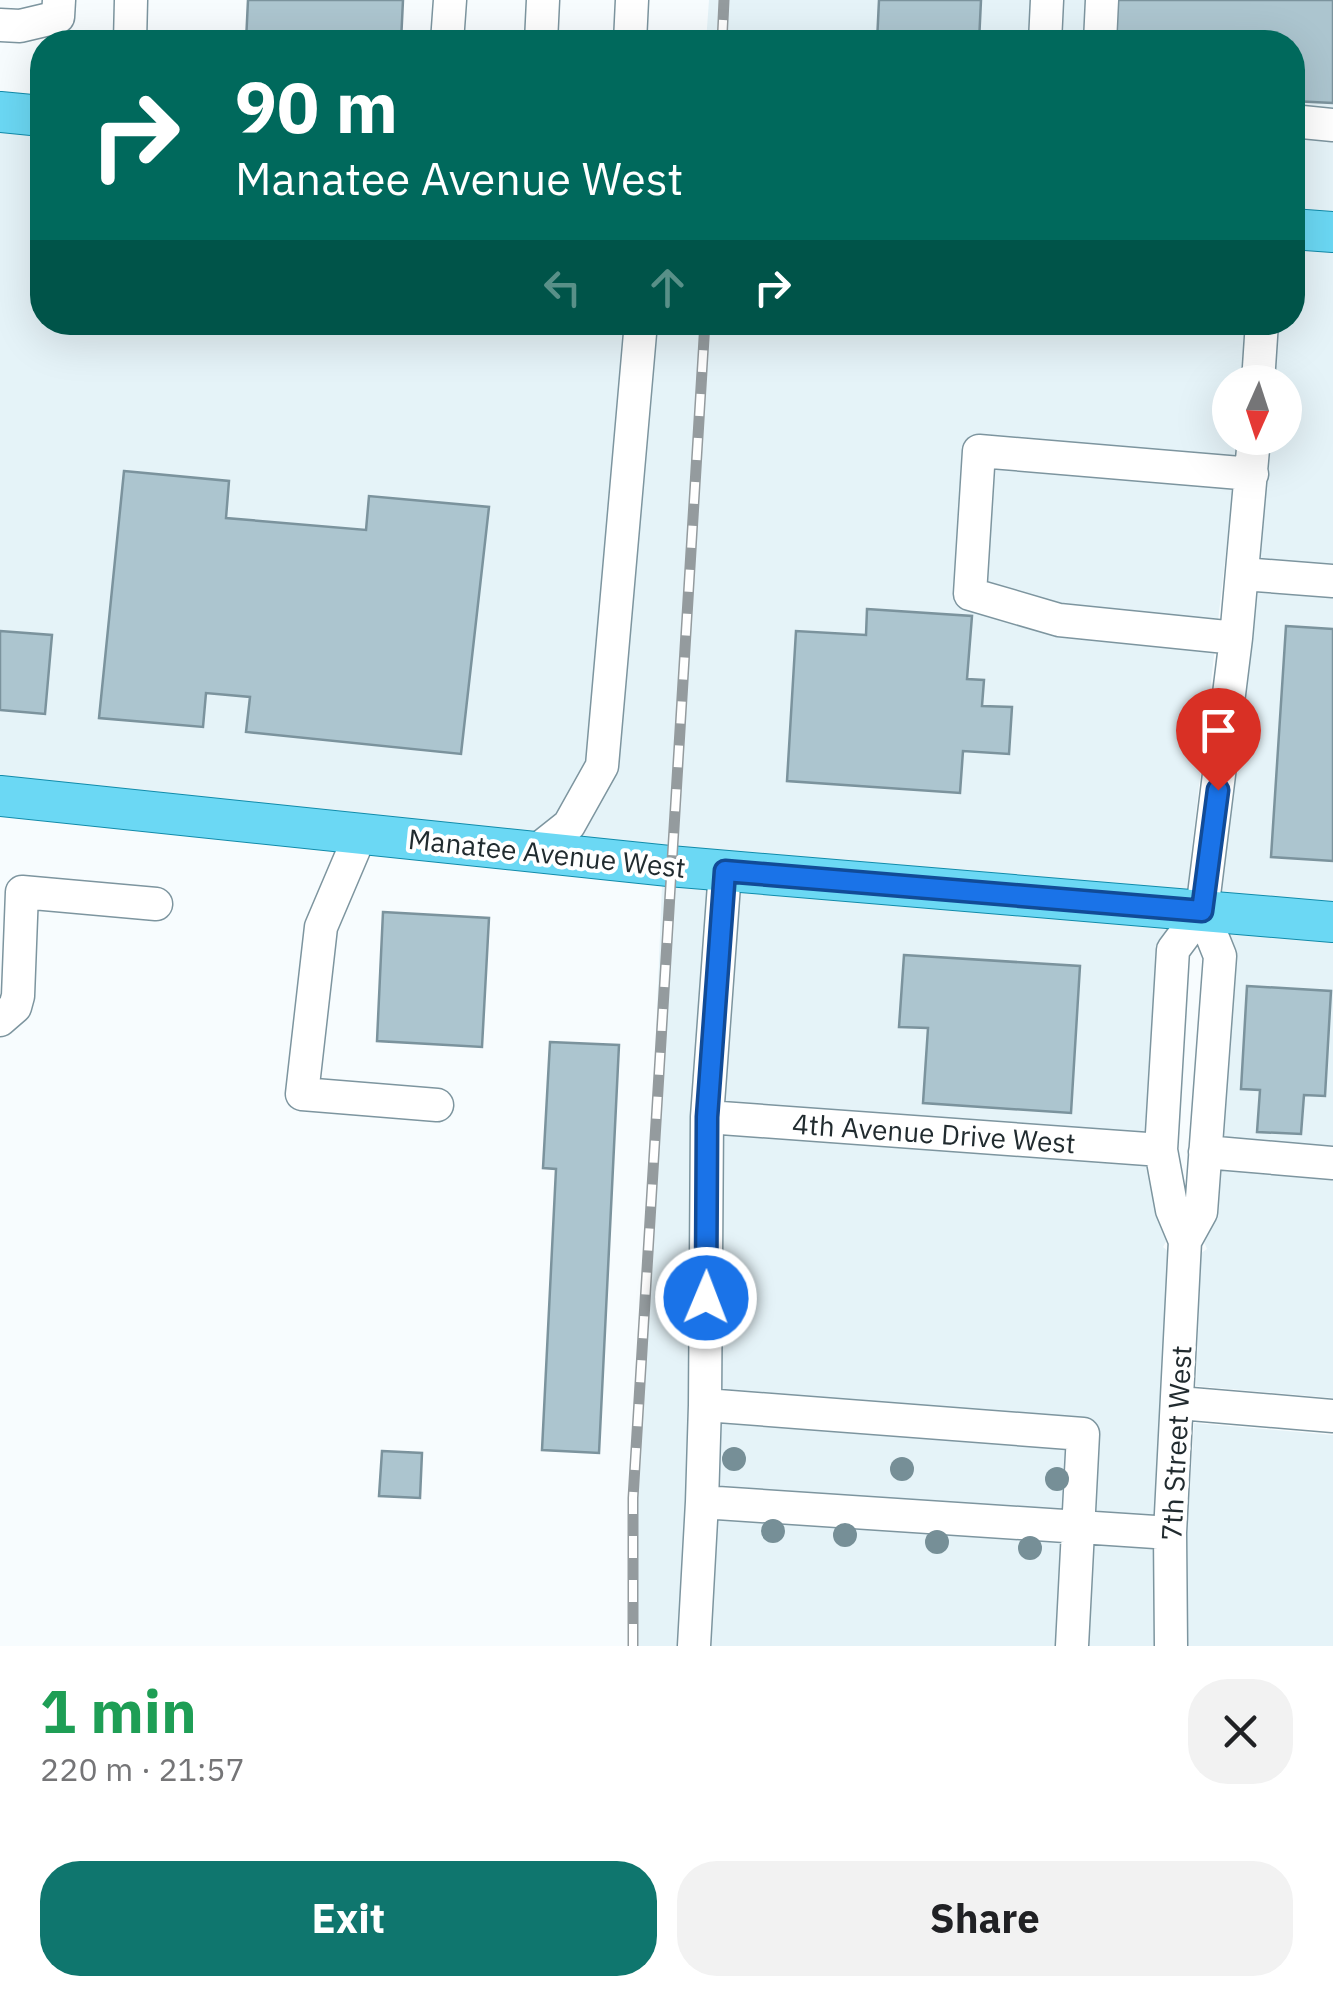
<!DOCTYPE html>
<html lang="en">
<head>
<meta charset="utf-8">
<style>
  :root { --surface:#fff; --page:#f2f2f2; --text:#202124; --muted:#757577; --accent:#0f766e }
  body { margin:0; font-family:"IBM Plex Sans",sans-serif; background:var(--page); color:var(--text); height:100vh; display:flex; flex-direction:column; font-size:38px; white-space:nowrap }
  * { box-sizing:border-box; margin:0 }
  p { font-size:32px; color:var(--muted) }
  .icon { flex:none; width:55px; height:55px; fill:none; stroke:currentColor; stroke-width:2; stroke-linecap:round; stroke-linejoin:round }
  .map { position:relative; height:1646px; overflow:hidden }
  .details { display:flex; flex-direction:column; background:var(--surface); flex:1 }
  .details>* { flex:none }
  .guide { position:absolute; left:30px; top:30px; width:1275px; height:305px; border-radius:40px; box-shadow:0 10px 40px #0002; background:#00695c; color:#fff; overflow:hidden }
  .needle { width:65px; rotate:183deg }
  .tools { position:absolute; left:1212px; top:365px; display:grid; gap:20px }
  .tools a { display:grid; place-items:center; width:90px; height:90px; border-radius:50%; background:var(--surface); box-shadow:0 10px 40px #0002; font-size:50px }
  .pin { position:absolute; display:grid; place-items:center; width:85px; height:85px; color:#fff; margin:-102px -42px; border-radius:50% 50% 50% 0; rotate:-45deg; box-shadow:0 0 10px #0007 }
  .pin .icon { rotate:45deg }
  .me { position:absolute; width:110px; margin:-55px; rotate:1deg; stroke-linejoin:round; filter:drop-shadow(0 0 8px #0008) }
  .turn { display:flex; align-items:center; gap:35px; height:210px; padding:0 40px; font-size:45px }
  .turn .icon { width:130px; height:130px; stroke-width:2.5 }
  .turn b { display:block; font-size:70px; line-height:85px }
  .lanes { display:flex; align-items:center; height:95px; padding:0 40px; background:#0003; justify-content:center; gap:50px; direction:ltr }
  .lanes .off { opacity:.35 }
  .round { display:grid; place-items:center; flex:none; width:105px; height:105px; border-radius:40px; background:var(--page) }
  .summary { display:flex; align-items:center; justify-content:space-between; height:170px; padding:0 40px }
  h1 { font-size:60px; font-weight:700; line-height:75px; color:#1e9e55 }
  .button { display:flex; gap:20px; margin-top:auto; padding:20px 40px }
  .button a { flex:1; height:115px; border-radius:40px; background:var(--accent); color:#fff; font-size:40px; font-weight:700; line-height:115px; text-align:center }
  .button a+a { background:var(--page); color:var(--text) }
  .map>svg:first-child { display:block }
  .built { fill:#e5f3f8 }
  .building { fill:#acc5cf; stroke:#7b939d; stroke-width:2.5 }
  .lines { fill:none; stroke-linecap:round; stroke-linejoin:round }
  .minor-casing { stroke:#7d959f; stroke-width:35 }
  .major-casing { stroke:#118baa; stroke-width:42 }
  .minor { stroke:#fff; stroke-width:32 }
  .major { stroke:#6bd8f4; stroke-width:40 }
  .rail-casing { stroke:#949b9e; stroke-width:11 }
  .rail { stroke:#fff; stroke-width:8; stroke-dasharray:22; stroke-linecap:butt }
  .tree { fill:#768f97 }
  .route-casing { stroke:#114b97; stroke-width:25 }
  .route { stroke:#1a73e8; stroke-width:18 }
  .labels { text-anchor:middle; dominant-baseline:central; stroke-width:8; stroke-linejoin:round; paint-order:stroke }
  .street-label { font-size:28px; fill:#212b2f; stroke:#fff }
</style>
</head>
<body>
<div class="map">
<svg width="1333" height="1646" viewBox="0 0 1333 1646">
  <rect width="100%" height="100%" fill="#f7fcfe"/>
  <path class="built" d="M 709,0 L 1030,0 L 1029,42 L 706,42 Z
    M 1063,0 L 1333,0 L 1333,213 L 1293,211 L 1292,42 L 1062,42 Z
    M 0,130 L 42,134 L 42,322 L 1245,323 L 1241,382 L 1230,382 L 1230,438 L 1237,438 L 1235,473 L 1187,891 L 671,848 L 0,777 Z
    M 1293,248 L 1333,250 L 1333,903 L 1221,894 L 1253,639 L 1271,438 L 1285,438 L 1285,382 L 1274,382 L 1278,323 L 1292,322 Z
    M 662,884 L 1169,927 L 1157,949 L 1144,1148 L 1156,1213 L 1167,1240 L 1163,1247 L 1168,1251 L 1154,1534 L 1155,1646 L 632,1646 Z
    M 1228,931 L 1333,940 L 1333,1398 L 1196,1386 L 1201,1253 L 1207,1249 L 1204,1242 L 1218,1213 L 1236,957 Z
    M 1194,1423 L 1333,1435 L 1333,1646 L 1188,1646 L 1187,1534 Z"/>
  <path class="building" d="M 248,0 L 403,0 L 401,42 L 246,42 Z
    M 879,0 L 981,0 L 979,42 L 877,42 Z
    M 1111,0 L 1333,0 L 1333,103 L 1292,101 L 1292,42 L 1108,38 Z
    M 124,471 L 229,481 L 226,518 L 366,530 L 369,496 L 489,507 L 461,754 L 246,732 L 250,697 L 206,693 L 203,727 L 99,718 Z
    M 867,609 L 972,616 L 967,679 L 984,680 L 982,706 L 1012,707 L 1009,754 L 963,751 L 960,793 L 787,781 L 796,631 L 866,635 Z
    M 1286,626 L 1333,629 L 1333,861 L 1271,857 Z
    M 0,631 L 52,635 L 45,714 L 0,710 Z
    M 383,912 L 489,918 L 482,1047 L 377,1041 Z
    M 904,955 L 1080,966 L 1071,1113 L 923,1103 L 928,1028 L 899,1027 Z
    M 1247,986 L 1331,991 L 1325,1096 L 1304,1095 L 1301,1134 L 1257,1132 L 1260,1090 L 1241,1089 Z
    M 550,1042 L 619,1045 L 599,1453 L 542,1450 L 556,1169 L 543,1168 Z
    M 382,1451 L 422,1453 L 420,1498 L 379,1496 Z"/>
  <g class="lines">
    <defs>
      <path id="minor" d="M 0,25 L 20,26 L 58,17 L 59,0
        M 130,42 L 131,0
        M 447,42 L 450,0
        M 541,42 L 543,0
        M 630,42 L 632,0
        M 1045,42 L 1047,0
        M 1100,42 L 1102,0
        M 1292,121 L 1333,125
        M 1258,382 L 1262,322
        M 1242,574 L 1333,581
        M 1236,638 L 1059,620 L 970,594 L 979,451 L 1252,474
        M 361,833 L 321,927 L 302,1094 L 437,1105
        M 535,852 L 569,825 L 602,766 L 641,322
        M 725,871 L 707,1117 L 705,1405 L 1083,1434 L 1072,1646
        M 0,1020 L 15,1007 L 18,996 L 22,892 L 156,904
        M 707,1117 L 1161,1150
        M 1205,1152 L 1333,1163
        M 1185,1241 L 1201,1212 L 1220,956 L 1202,911 L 1236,638 L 1254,438
        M 1179,1403 L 1333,1416
        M 702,1502 L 705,1405
        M 694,1646 L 702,1502 L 1170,1533
        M 1171,1646 L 1170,1533 L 1185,1241 L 1172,1210 L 1161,1150 L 1173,950 L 1202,911"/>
      <path id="major" d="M 0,112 L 42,116
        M 1292,229 L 1333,232
        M 0,796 L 669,866 L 1333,922"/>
    </defs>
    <use href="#minor" class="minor-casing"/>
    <use href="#major" class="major-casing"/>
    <use href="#minor" class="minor"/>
    <use href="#major" class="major"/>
    <defs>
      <path id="rail" d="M 722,42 L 724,0
        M 633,1646 L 633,1498 L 705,322"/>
    </defs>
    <use href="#rail" class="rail-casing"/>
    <use href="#rail" class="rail"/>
  </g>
  <g class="tree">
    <circle cx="734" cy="1459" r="12"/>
    <circle cx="902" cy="1469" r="12"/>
    <circle cx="1057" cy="1479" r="12"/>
    <circle cx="773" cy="1531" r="12"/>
    <circle cx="845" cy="1535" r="12"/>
    <circle cx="937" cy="1542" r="12"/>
    <circle cx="1030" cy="1548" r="12"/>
  </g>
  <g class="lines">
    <defs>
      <path id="route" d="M 706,1298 L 707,1117 L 725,871 L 1202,911 L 1218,790"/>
    </defs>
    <use href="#route" class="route-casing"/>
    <use href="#route" class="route"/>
  </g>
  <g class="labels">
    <g class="street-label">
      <text transform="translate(547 853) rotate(6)">Manatee Avenue West</text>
      <text transform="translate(934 1133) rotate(4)">4th Avenue Drive West</text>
      <text transform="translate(1176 1443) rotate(-87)">7th Street West</text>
    </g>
  </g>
</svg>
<div class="tools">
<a><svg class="needle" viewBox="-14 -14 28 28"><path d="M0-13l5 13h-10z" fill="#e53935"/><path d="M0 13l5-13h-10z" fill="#757577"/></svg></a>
</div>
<div class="pin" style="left:1218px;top:790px;background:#d93025"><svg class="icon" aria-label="arrive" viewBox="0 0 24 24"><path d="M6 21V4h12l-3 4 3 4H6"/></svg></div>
<svg class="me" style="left:706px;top:1298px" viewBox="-20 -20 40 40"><circle r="17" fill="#1a73e8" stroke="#fff" stroke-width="3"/><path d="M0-11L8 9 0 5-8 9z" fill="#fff"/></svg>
<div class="guide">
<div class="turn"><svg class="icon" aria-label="right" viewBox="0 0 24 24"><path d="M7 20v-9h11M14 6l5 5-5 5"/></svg><div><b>90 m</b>Manatee Avenue West</div></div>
<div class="lanes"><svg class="icon off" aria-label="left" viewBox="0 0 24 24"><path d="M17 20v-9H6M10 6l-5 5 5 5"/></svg><svg class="icon off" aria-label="ahead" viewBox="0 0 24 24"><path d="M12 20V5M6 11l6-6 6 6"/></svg><svg class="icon" aria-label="right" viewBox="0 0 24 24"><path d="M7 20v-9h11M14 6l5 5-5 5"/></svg></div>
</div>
</div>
<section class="details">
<div class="summary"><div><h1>1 min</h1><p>220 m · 21:57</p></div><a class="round"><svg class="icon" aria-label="close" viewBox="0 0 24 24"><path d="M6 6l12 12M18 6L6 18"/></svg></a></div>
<div class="button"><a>Exit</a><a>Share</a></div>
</section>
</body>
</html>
